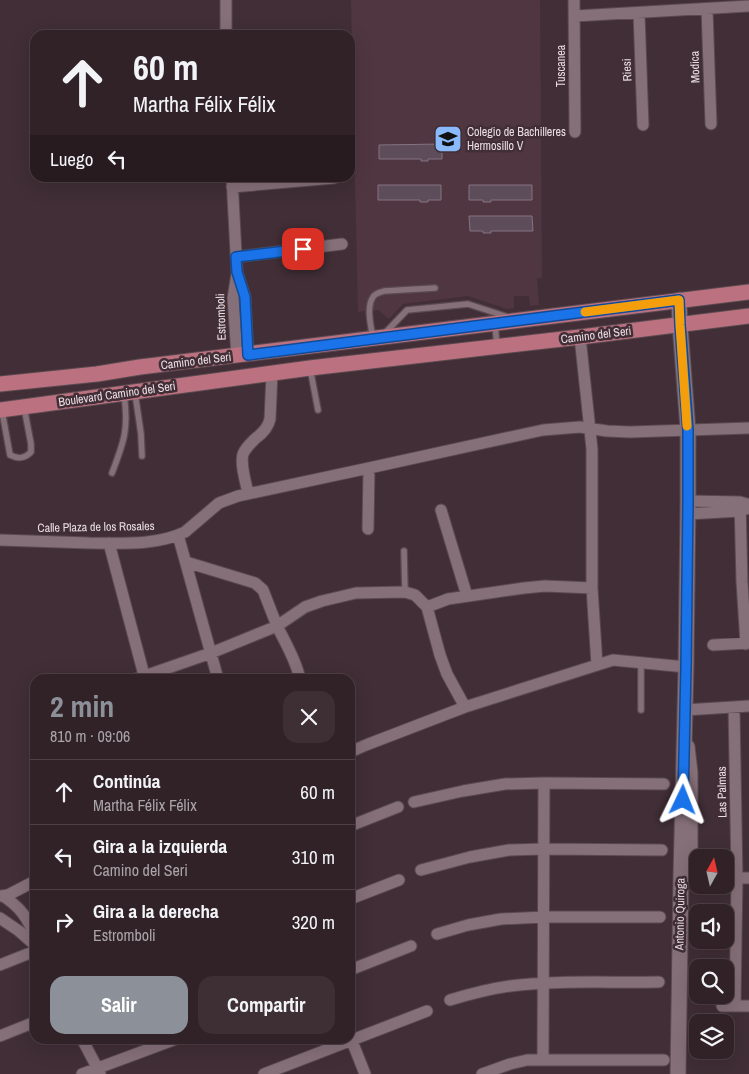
<!DOCTYPE html>
<html lang="es">
<head>
<meta charset="utf-8">
<style>
  :root { --surface:#312228; --page:#3d2f34; --text:#f1f3f6; --muted:#a8a4a8; --line:#4c3f45; --accent:#8c9099 }
  body { margin:0; font-family:"Archivo Narrow",sans-serif; background:var(--page); color:var(--text); height:100vh; display:flex; flex-direction:column; font-size:19px; white-space:nowrap }
  * { box-sizing:border-box; margin:0 }
  p { font-size:16px; color:var(--muted) }
  .icon { flex:none; width:28px; height:28px; fill:none; stroke:currentColor; stroke-width:2; stroke-linecap:round; stroke-linejoin:round }
  .map { position:relative; flex:1; overflow:hidden }
  .panel { position:absolute; left:30px; top:674px; width:325px; height:370px; display:flex; flex-direction:column; background:var(--surface); border-radius:15px; box-shadow:0 5px 20px #0002,0 0 0 1px var(--line) }
  .panel>* { flex:none }
  .top-card { position:absolute; left:30px; top:30px; width:325px; height:152px; border-radius:15px; box-shadow:0 5px 20px #0002,0 0 0 1px var(--line); background:#312228; color:var(--text); overflow:hidden }
  .needle { width:32px; rotate:8deg }
  .controls { position:absolute; left:689px; top:849px; display:grid; gap:10px }
  .controls a { display:grid; place-items:center; width:45px; height:45px; border-radius:10px; background:var(--surface); box-shadow:0 5px 20px #0002,0 0 0 1px var(--line); font-size:25px }
  .pin { position:absolute; display:grid; place-items:center; width:42px; height:42px; color:#fff; margin:-21px; border-radius:10px; box-shadow:0 2px 8px #0006 }
  .me { position:absolute; width:55px; margin:-28px; rotate:2deg; stroke-linejoin:round; filter:drop-shadow(0 0 4px #0008) }
  .turn { display:flex; align-items:center; gap:18px; height:105px; padding:0 20px; font-size:22px }
  .turn .icon { width:65px; height:65px; stroke-width:2.5 }
  .turn b { display:block; font-size:35px; line-height:42px }
  .then { display:flex; align-items:center; height:48px; padding:0 20px; background:#0003; gap:10px; font-size:19px }
  .round { display:grid; place-items:center; flex:none; width:52px; height:52px; border-radius:15px; background:var(--page) }
  .headline { display:flex; align-items:center; justify-content:space-between; height:85px; padding:0 20px }
  h1 { font-size:30px; font-weight:700; line-height:38px; color:var(--accent) }
  .cta { display:flex; gap:10px; margin-top:auto; padding:10px 20px }
  .cta a { flex:1; height:58px; border-radius:15px; background:var(--accent); color:#fff; font-size:20px; font-weight:700; line-height:58px; text-align:center }
  .cta a+a { background:var(--page); color:var(--text) }
  ul { padding:0; list-style:none }
  li { display:flex; align-items:center; gap:15px; height:65px; padding:0 20px; border-top:1px solid var(--line) }
  li div { flex:1 }
  li b { display:block; font-size:19px }
  li em { font-style:normal }
  .map>svg:first-child { display:block }
  .built { fill:#503641 }
  .building { fill:#5d4c59; stroke:#857381 }
  .lines { fill:none; stroke-linecap:round; stroke-linejoin:round }
  .lane-casing { stroke:#5a4a50; stroke-width:8 }
  .street-casing { stroke:#5a4a50; stroke-width:13 }
  .secondary-casing { stroke:#5a4a50; stroke-width:17 }
  .primary-casing { stroke:#5a4a50; stroke-width:17 }
  .lane { stroke:#856f78; stroke-width:5.5 }
  .street { stroke:#856f78; stroke-width:11 }
  .secondary { stroke:#856f78; stroke-width:15 }
  .primary { stroke:#bb717f; stroke-width:15 }
  .route-casing { stroke:#114b97; stroke-width:12 }
  .route { stroke:#1a73e8; stroke-width:9 }
  .slow { stroke:#f59e0b; stroke-width:9 }
  .labels { text-anchor:middle; dominant-baseline:central; stroke-width:5; stroke-linejoin:round; paint-order:stroke }
  .street-label { font-size:12px; fill:#eadde2; stroke:#412e36 }
  .poi-label { font-size:12px; fill:#eadde2; stroke:#412e36; text-anchor:start }
</style>
</head>
<body>
<div class="map">
<svg width="749" height="1074" viewBox="0 0 749 1074">
  <rect width="100%" height="100%" fill="#412e36"/>
  <path class="built" d="M 351,0 L 540,0 L 542,278 L 537,278 L 539,305 L 530,306 L 529,296 L 514,296 L 514,308 L 507,309 L 468,296 L 403,304 L 389,319 L 378,310 L 358,312 Z"/>
  <path class="building" d="M 442,144 L 442,159 L 428,159 L 428,161 L 421,161 L 421,159 L 379,159 L 379,145 Z
    M 378,185 L 441,185 L 441,200 L 428,200 L 428,202 L 420,202 L 420,200 L 378,200 Z
    M 469,185 L 532,185 L 532,200 L 491,200 L 491,202 L 483,202 L 483,200 L 469,200 Z
    M 469,216 L 532,216 L 533,231 L 491,231 L 491,233 L 483,233 L 483,231 L 470,231 Z"/>
  <g class="lines">
    <defs>
      <path id="lane" d="M 495,325 L 497,346
        M 385,333 L 407,310 L 468,304 L 508,317
        M 373,338 C 371,327 366,307 373,297 C 375,293 381,292 384,291 L 435,288
        M 310,368 L 318,410
        M 135,393 L 141,434 L 142,456
        M 2,411 L 10,455 C 18,459 24,459 31,452 L 31,444 L 24,407
        M 112,473 C 124,442 129,428 124,395
        M 404,551 L 405,592
        M 641,663 L 641,710"/>
      <path id="street" d="M 226,0 L 226,35
        M 574,0 L 575,132
        M 707,9 L 711,124
        M 639,13 L 643,125
        M 575,16 L 749,6
        M 232,178 L 237,272 L 245,297 L 248,355
        M 232,187 L 334,178
        M 236,257 L 342,244
        M 237,273 L 233,298 L 237,356
        M 580,337 L 592,449 L 592,588 L 597,665
        M 248,493 C 246,483 240,464 243,454 C 246,447 251,443 256,438 C 263,433 268,428 270,419 L 272,373
        M 688,501 L 740,502 L 747,504
        M 740,502 L 742,582 L 746,644
        M 441,510 L 467,596
        M 688,514 L 740,511 L 749,508
        M 368,529 L 369,468
        M 178,535 L 218,679
        M 0,540 C 30,541 59,542 89,543 C 120,543 156,546 185,532 L 219,503 L 238,496 L 369,468 L 543,430 L 580,427 L 607,431 L 630,432 L 749,428
        M 109,543 L 145,679
        M 713,645 L 749,643
        M 136,679 L 211,653 L 277,626 L 263,590 L 255,583 L 186,562
        M 300,679 C 296,660 285,642 277,626 L 305,607 L 322,601 L 356,593 L 405,592 L 415,595 L 427,607
        M 465,707 L 447,674 L 440,655 L 427,607 L 448,599 L 524,588 L 545,586 L 592,588
        M 734,707 L 737,878 L 735,1006 L 749,1006
        M 685,710 L 749,706
        M 689,746 L 692,772 L 692,866 L 694,872 L 698,875
        M 350,752 L 366,745 L 465,707 L 613,660 L 686,667
        M 414,802 L 463,791 L 505,784 L 544,783 L 664,784
        M 350,826 L 398,807
        M 421,870 L 470,857 L 509,850 L 544,849 L 662,850
        M 725,878 L 749,878
        M 0,896 L 8,895 L 35,881
        M 3,896 C 20,907 27,917 35,936
        M 350,899 L 399,880
        M 0,918 L 19,931 L 35,945
        M 437,934 L 468,925 L 501,919 L 544,917 L 660,917
        M 0,965 L 35,951
        M 350,970 L 411,946
        M 450,1000 C 470,994 489,989 510,986 C 559,980 609,983 659,982
        M 722,1006 L 735,1006
        M 0,1036 L 35,1022
        M 350,1036 L 365,1074
        M 82,1039 L 100,1073
        M 543,1059 L 544,783
        M 82,1074 L 176,1039
        M 264,1074 L 427,1011
        M 482,1074 L 510,1064 L 527,1060 L 664,1060"/>
      <path id="secondary" d="M 678,1074 L 681,876 L 686,667 L 688,501 L 688,430 L 680,325 L 679,300"/>
      <path id="primary" d="M 0,384 L 97,374 L 140,367 L 749,292
        M 0,410 L 310,368 L 580,337 L 749,316"/>
    </defs>
    <use href="#lane" class="lane-casing"/>
    <use href="#street" class="street-casing"/>
    <use href="#secondary" class="secondary-casing"/>
    <use href="#primary" class="primary-casing"/>
    <use href="#lane" class="lane"/>
    <use href="#street" class="street"/>
    <use href="#secondary" class="secondary"/>
    <use href="#primary" class="primary"/>
  </g>
  <g class="lines">
    <defs>
      <path id="route" d="M 303,249 L 236,257 L 237,272 L 245,297 L 248,355 L 679,300 L 680,325 L 688,430 L 688,501 L 686,667 L 683,800"/>
    </defs>
    <use href="#route" class="route-casing"/>
    <use href="#route" class="route"/>
    <path class="slow" d="M 585,312 L 679,300 L 680,325 L 687,426"/>
  </g>
  <defs>
    <symbol id="school-square" viewBox="-11 -11 22 22"><rect x="-9" y="-9" width="18" height="18" rx="4" fill="#8abafc" stroke="#412e36"/><path d="M0-5L7-2L0 1L-7-2ZM-4 1L0 2.5L4 1V4Q0 6-4 4Z" fill="#111"/></symbol>
  </defs>
  <g fill-rule="evenodd">
    <use href="#school-square" x="432" y="123" width="32" height="32"/>
  </g>
  <g class="labels">
    <g class="street-label">
      <text transform="translate(561 66) rotate(-90)">Tuscanea</text>
      <text transform="translate(695 67) rotate(-92)">Modica</text>
      <text transform="translate(627 70) rotate(-92)">Riesi</text>
      <text transform="translate(221 317) rotate(-92)">Estromboli</text>
      <text transform="translate(596 335) rotate(-7)">Camino del Seri</text>
      <text transform="translate(196 361) rotate(-7)">Camino del Seri</text>
      <text transform="translate(117 394) rotate(-8)">Boulevard Camino del Seri</text>
      <text transform="translate(96 527) rotate(-1)">Calle Plaza de los Rosales</text>
      <text transform="translate(722 792) rotate(-91)">Las Palmas</text>
      <text transform="translate(680 914) rotate(-89)">Antonio Quiroga</text>
    </g>
    <g class="poi-label">
      <text x="467" y="132">Colegio de Bachilleres<tspan x="467" dy="14">Hermosillo V</tspan></text>
    </g>
  </g>
</svg>
<div class="controls">
<a><svg class="needle" viewBox="-14 -14 28 28"><path d="M0-13l5 13h-10z" fill="#e53935"/><path d="M0 13l5-13h-10z" fill="#a8a4a8"/></svg></a>
<a><svg class="icon" aria-label="sound" viewBox="0 0 24 24"><path d="M4 9h4l5-4v14l-5-4H4zM17 9q2 3 0 6"/></svg></a>
<a><svg class="icon" aria-label="search" viewBox="0 0 24 24"><circle cx="10" cy="10" r="6"/><path d="M15 15l6 6"/></svg></a>
<a><svg class="icon" aria-label="layers" viewBox="0 0 24 24"><path d="M12 4l9 5-9 5-9-5zM3 14l9 5 9-5"/></svg></a>
</div>
<div class="pin" style="left:303px;top:249px;background:#d93025"><svg class="icon" aria-label="arrive" viewBox="0 0 24 24"><path d="M6 21V4h12l-3 4 3 4H6"/></svg></div>
<svg class="me" style="left:683px;top:800px" viewBox="-20 -20 40 40"><path d="M0-17L14 15 0 8-14 15z" fill="#1a73e8" stroke="#fff" stroke-width="4"/></svg>
<div class="top-card">
<div class="turn"><svg class="icon" aria-label="ahead" viewBox="0 0 24 24"><path d="M12 20V5M6 11l6-6 6 6"/></svg><div><b>60 m</b>Martha Félix Félix</div></div>
<div class="then">Luego<svg class="icon" aria-label="left" viewBox="0 0 24 24"><path d="M17 20v-9H6M10 6l-5 5 5 5"/></svg></div>
</div>
<section class="panel">
<div class="headline"><div><h1>2 min</h1><p>810 m · 09:06</p></div><a class="round"><svg class="icon" aria-label="close" viewBox="0 0 24 24"><path d="M6 6l12 12M18 6L6 18"/></svg></a></div>
<ul>
<li><svg class="icon" aria-label="ahead" viewBox="0 0 24 24"><path d="M12 20V5M6 11l6-6 6 6"/></svg><div><b>Continúa</b><p>Martha Félix Félix</p></div><em>60 m</em></li>
<li><svg class="icon" aria-label="left" viewBox="0 0 24 24"><path d="M17 20v-9H6M10 6l-5 5 5 5"/></svg><div><b>Gira a la izquierda</b><p>Camino del Seri</p></div><em>310 m</em></li>
<li><svg class="icon" aria-label="right" viewBox="0 0 24 24"><path d="M7 20v-9h11M14 6l5 5-5 5"/></svg><div><b>Gira a la derecha</b><p>Estromboli</p></div><em>320 m</em></li>
</ul>
<div class="cta"><a>Salir</a><a>Compartir</a></div>
</section>
</div>
</body>
</html>
